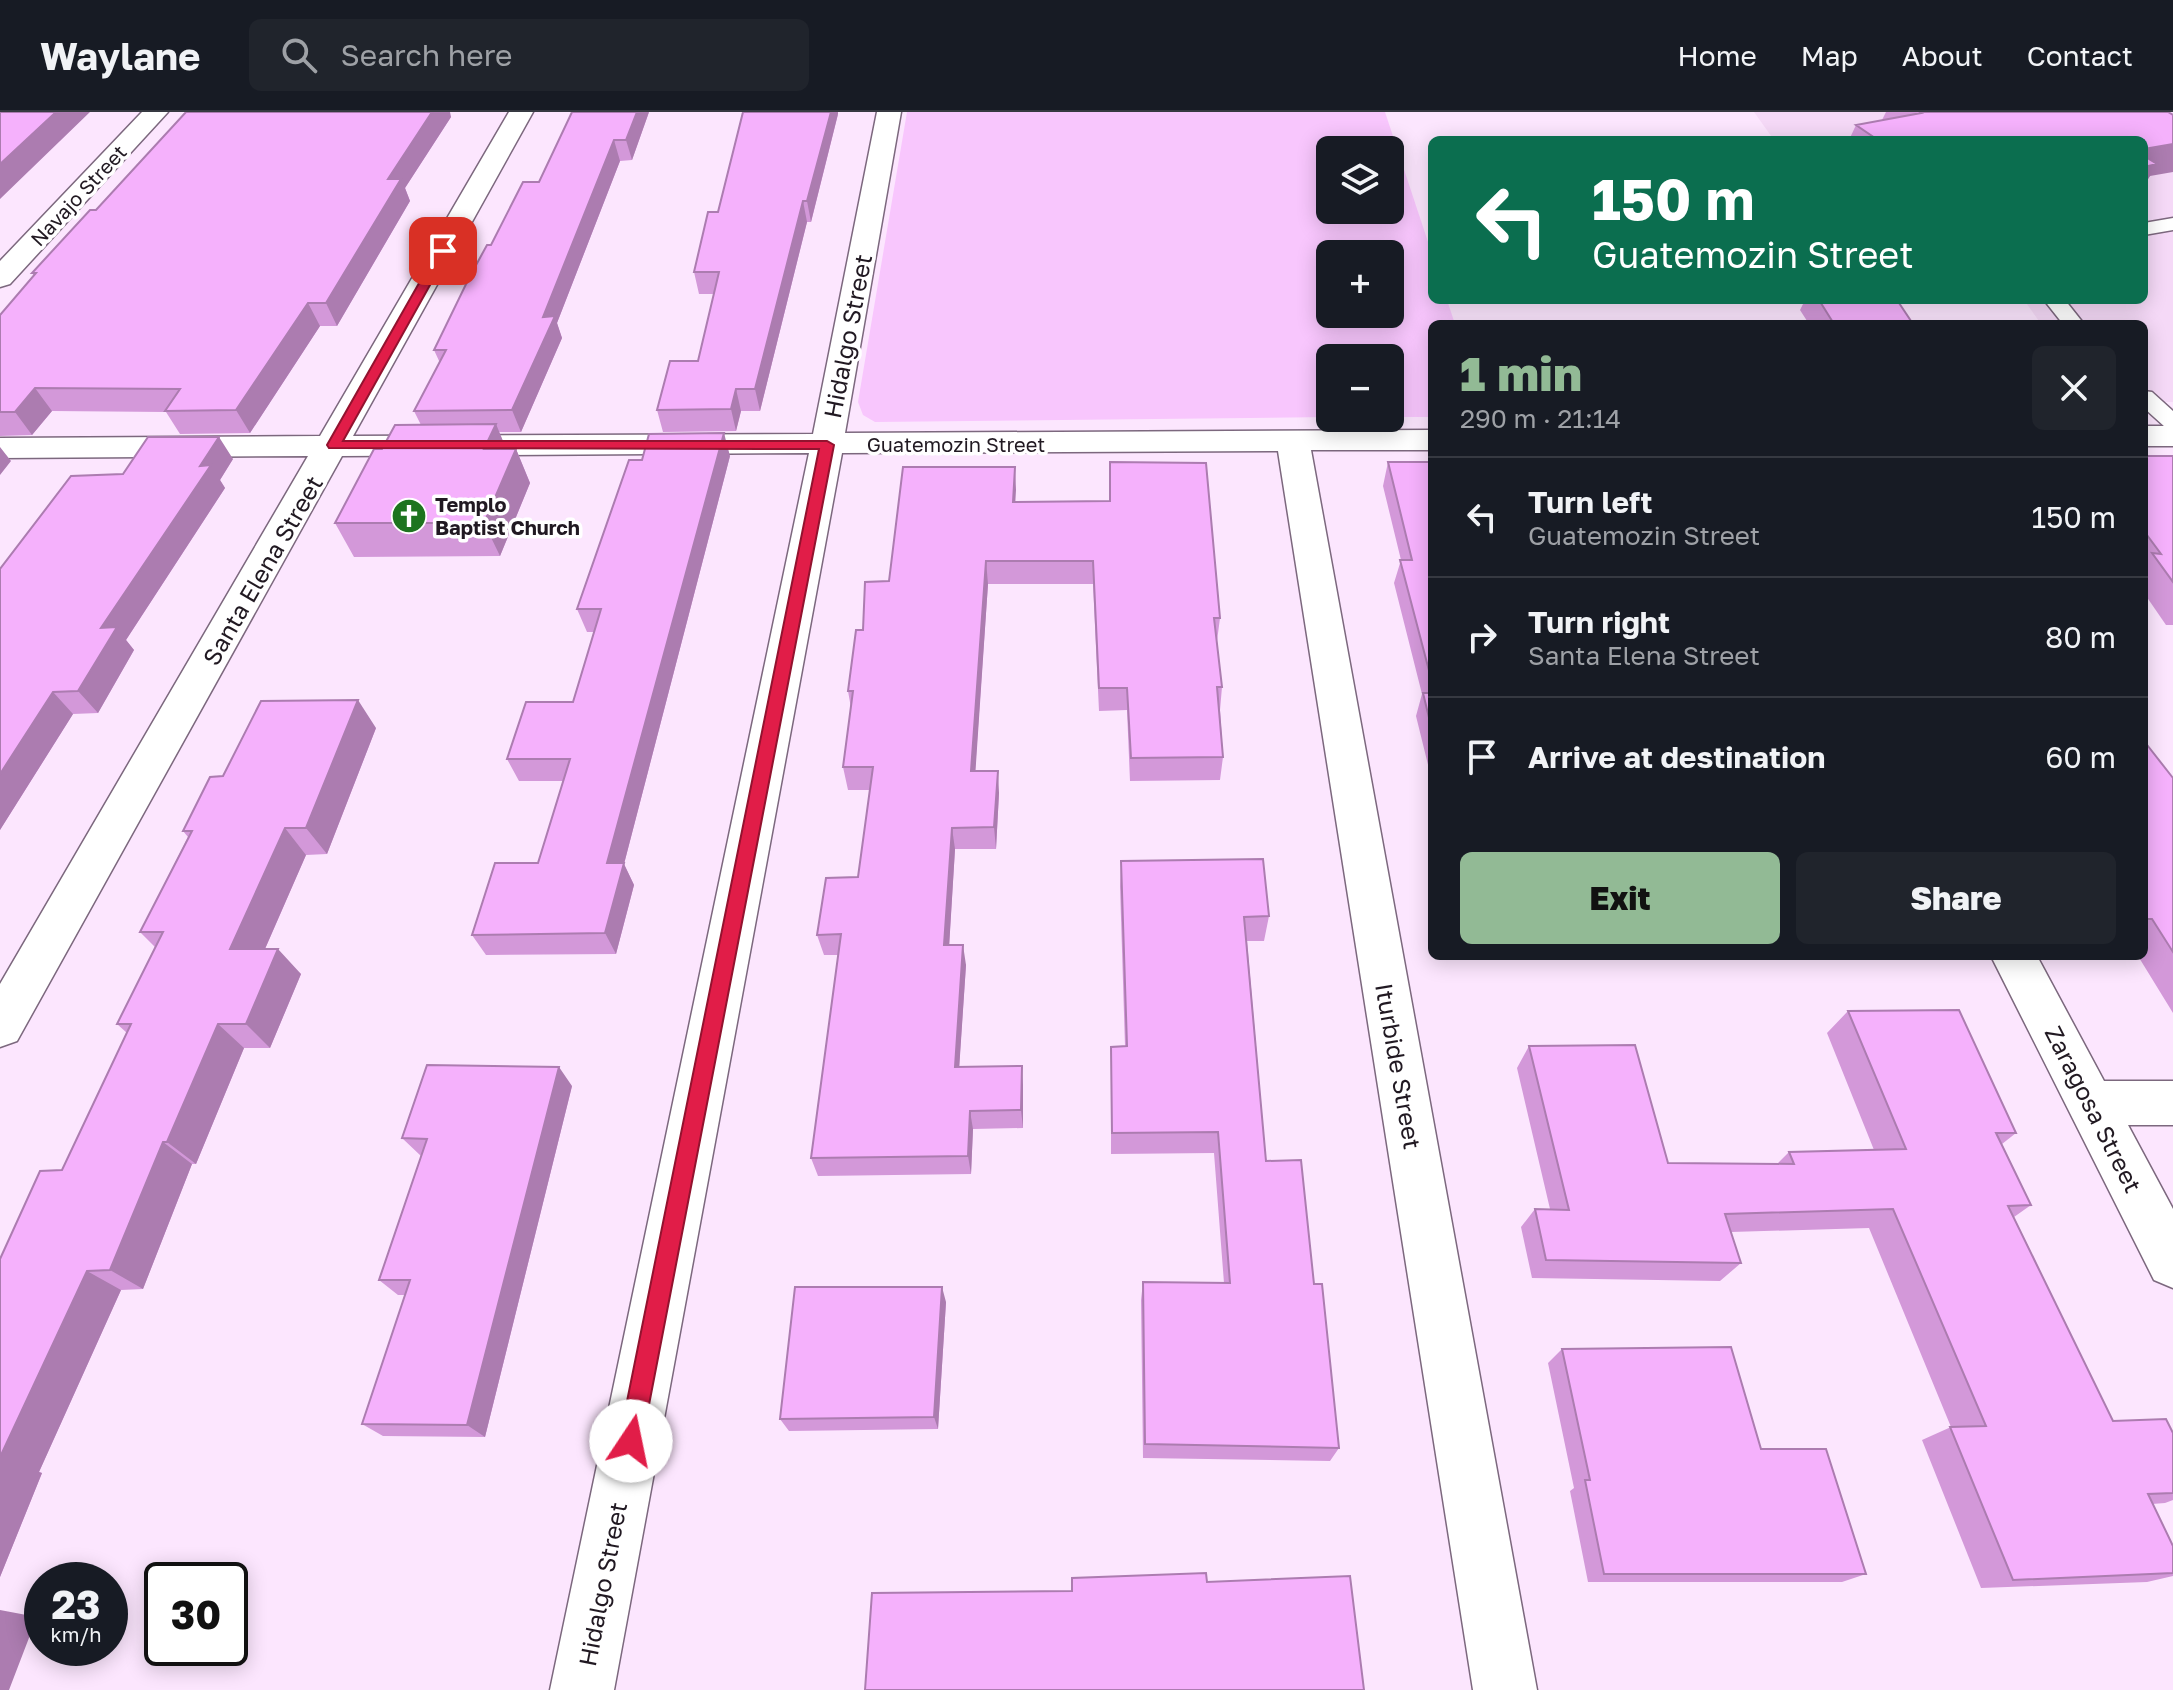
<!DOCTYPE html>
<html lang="en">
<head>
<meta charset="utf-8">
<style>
  :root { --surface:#171b24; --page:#20242c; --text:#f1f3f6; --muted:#9ea1a6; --line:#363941; --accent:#92ba95 }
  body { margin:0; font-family:"Golos Text",sans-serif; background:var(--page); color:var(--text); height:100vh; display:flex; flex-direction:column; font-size:30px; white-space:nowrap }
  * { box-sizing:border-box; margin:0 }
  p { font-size:26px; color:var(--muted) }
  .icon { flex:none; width:44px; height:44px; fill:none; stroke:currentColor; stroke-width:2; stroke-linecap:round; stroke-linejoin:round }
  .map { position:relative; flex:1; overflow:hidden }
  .details { position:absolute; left:1428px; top:208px; width:720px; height:640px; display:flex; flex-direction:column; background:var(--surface); border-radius:12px; box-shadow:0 4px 20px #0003 }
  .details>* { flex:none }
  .top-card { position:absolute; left:1428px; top:24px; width:720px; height:168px; border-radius:12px; box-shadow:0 4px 20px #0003; background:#0b6e4f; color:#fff; overflow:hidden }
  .fabs { position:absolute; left:1316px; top:24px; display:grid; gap:16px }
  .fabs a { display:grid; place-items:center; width:88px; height:88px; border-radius:12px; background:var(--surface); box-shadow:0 4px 20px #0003; font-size:40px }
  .speed { position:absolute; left:24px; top:1450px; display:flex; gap:16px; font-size:40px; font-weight:700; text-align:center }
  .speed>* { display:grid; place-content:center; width:104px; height:104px; border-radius:50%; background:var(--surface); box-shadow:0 4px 20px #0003; line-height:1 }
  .speed small { font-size:20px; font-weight:400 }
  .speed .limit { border:4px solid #111; border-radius:12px; background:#fff; color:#111 }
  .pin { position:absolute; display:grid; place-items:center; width:68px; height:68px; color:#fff; margin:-34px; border-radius:16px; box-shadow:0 4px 12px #0006 }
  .me { position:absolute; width:88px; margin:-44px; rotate:11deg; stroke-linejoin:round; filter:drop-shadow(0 0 6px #0008) }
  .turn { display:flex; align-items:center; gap:28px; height:168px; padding:0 32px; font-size:36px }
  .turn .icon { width:104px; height:104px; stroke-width:2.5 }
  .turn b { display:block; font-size:56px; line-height:68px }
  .round { display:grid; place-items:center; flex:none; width:84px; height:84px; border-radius:12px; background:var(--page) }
  .headline { display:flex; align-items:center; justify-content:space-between; height:136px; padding:0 32px }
  h1 { font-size:48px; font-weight:800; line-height:60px; color:var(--accent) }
  .action { display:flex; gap:16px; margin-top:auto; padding:16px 32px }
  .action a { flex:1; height:92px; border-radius:12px; background:var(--accent); color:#111; font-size:32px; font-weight:800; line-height:92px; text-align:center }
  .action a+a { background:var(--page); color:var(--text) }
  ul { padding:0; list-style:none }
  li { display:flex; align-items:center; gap:24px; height:120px; padding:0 32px; border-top:2px solid var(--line) }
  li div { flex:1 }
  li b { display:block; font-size:30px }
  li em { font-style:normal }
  header { display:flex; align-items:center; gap:48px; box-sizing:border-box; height:112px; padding:0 40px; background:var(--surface); border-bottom:2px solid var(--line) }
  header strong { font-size:38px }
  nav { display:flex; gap:44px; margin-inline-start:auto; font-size:28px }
  .search { width:560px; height:72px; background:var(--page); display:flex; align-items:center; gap:20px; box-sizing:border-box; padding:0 28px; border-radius:12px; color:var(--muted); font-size:30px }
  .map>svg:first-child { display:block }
  .built { fill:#f5d9f7 }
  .green { fill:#f8c6fd; fill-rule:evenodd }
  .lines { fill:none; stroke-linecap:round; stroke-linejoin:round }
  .lane-casing { stroke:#7c687e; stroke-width:3 }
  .street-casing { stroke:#7c687e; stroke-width:3 }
  .lane { fill:#fff; fill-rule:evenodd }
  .street { fill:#fff; fill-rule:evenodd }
  .wall { fill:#d398d9 }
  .shaded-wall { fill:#ac7cb0 }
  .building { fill:#f5b1fc; stroke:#ac7cb0; stroke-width:2 }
  .route { fill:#e11d48; stroke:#92132f; stroke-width:2 }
  .labels { text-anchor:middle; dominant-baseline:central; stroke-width:7; stroke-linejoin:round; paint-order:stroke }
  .far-street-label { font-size:20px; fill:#211922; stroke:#fff }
  .far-poi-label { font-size:20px; font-weight:bold; fill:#211922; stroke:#fff; text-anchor:start }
  .street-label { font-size:24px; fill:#211922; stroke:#fff }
</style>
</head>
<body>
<header>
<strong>Waylane</strong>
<div class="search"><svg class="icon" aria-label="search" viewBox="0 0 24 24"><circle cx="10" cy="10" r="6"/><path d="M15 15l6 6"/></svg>Search here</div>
<nav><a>Home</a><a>Map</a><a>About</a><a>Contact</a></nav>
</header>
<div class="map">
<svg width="2173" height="1578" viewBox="0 0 2173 1578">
  <rect width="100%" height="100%" fill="#fce6fe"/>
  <path class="built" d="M 1754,0 L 2173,0 L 2173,290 L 2144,290 L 2144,212 L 2041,212 L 2024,188 L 2144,188 L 2144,28 L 1774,28 Z"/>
  <path class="green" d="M 907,0 L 1385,0 L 1432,142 L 1432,188 L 1447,188 L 1455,212 L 1432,212 L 1432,305 L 1390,305 L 1390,246 L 1330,246 L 1330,305 L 875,310 L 863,303 L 858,290 ZM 1330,38 L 1390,38 L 1390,98 L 1330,98 ZM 1330,142 L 1390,142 L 1390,202 L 1330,202 Z"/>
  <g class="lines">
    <defs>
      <path id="lane" d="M 2173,106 L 2173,118 L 2144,123 L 2144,111 Z
        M 2044,188 L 2065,188 L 2084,212 L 2063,212 Z
        M 2144,279 L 2152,280 L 2173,299 L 2173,317 L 2165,315 L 2144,296 Z"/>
      <path id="street" d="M 142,0 L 168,0 L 10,172 L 0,175 L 0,149 Z
        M 509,0 L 533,0 L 353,324 L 813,322 L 877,0 L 901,0 L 845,321 L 1432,318 L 1432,338 L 1311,338 L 1537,1578 L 1473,1578 L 1278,339 L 842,341 L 614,1578 L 550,1578 L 809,341 L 342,344 L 17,929 L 0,935 L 0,872 L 308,344 L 0,346 L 0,326 L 320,324 Z
        M 2144,314 L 2173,314 L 2173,334 L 2144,334 Z
        M 1991,844 L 2037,844 L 2104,969 L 2173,969 L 2173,1013 L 2128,1013 L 2173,1097 L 2173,1176 L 2154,1168 Z"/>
    </defs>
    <use href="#lane" class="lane-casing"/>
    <use href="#street" class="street-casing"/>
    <use href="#lane" class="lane"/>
    <use href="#street" class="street"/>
  </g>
  <path class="wall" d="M 649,0 L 632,48 L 620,49 L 557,211 L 562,226 L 521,320 L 499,320 L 506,337 L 516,337 L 530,371 L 500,444 L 354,445 L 335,411 L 382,337 L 421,313 L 414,299 L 440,251 L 434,238 L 491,133 L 539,70 Z
    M 1886,0 L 2168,0 L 2150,64 L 2144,73 L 2144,28 L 1849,28 L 1856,13 L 1882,8 Z
    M 838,2 L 811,110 L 807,110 L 760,299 L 741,299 L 736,319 L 663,320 L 657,298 L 698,249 L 714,182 L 699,182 L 694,160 Z
    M 451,5 L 405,76 L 410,89 L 337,214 L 320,214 L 250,321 L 180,322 L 166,300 L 52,299 L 32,323 L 0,324 L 0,203 L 34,164 L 32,161 L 96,98 Z
    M 1805,188 L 1897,188 L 1913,212 L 1809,212 L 1800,198 Z
    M 730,344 L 624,752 L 634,773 L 616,842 L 486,843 L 472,823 L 538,751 L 563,669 L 519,669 L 507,647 L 573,590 L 594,520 L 587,520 L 577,497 Z
    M 2144,344 L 2173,344 L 2173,513 L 2166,513 L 2144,481 Z
    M 233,347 L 220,368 L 225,376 L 126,528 L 134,538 L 98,601 L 73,602 L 0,718 L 0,457 L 123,362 Z
    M 1388,350 L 1432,350 L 1432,669 L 1416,604 L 1422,582 L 1394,471 L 1401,448 L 1383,374 Z
    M 1015,355 L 1015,390 L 1220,506 L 1217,529 L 1222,575 L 1220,598 L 1223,645 L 1220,668 L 1130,669 L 1127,598 L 1099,599 L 1093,472 L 988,472 L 975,659 L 999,681 L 996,737 L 955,737 L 949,833 L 966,853 L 959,955 L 1023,973 L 1023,1016 L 973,1017 L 971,1062 L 818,1064 L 811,1046 L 838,843 L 824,843 L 817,823 L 858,765 L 870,678 L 848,678 L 843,655 L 851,596 L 848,579 L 863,518 L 889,469 Z
    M 376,616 L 327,742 L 306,743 L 265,837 L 301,862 L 270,936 L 244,936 L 196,1052 L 192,1052 L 143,1177 L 121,1178 L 39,1360 L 42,1361 L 0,1465 L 0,1147 L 62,1058 L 127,921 L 117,912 L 155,835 L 140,820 L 188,725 L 183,719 L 223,664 Z
    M 2144,629 L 2173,666 L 2173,901 L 2138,844 L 2144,844 Z
    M 1121,749 L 1269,804 L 1264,829 L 1247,829 L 1266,1049 L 1314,1172 L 1339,1336 L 1330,1349 L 1143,1346 L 1141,1188 L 1143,1170 L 1224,1171 L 1214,1041 L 1111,1042 L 1111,935 L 1125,934 L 1120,774 Z
    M 1848,899 L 2016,1021 L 2002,1032 L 2031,1093 L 2014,1105 L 2113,1309 L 2173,1321 L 2173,1388 L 2165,1391 L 2152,1392 L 2173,1434 L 2173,1464 L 2147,1470 L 1981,1476 L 1922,1328 L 1951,1315 L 1869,1116 L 1731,1120 L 1741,1151 L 1720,1169 L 1532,1166 L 1521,1115 L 1535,1097 L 1550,1097 L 1517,956 L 1529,934 L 1668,1051 L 1777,1052 L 1789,1040 L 1874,1038 L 1827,921 Z
    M 572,974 L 485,1325 L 383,1324 L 362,1312 L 405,1183 L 398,1183 L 379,1168 L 421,1044 L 402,1026 Z
    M 946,1190 L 938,1317 L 789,1319 L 780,1307 Z
    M 1562,1237 L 1761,1337 L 1866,1462 L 1842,1470 L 1588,1470 L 1570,1379 L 1574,1376 L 1548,1251 Z"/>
  <path class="shaded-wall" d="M 56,0 L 90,0 L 0,87 L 0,52 Z
    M 432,0 L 450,0 L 451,5 L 405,76 L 410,89 L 337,214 L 326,191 L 388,67 Z
    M 637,0 L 649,0 L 632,48 L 626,28 Z
    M 831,0 L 838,0 L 838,2 L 811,110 L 807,89 Z
    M 614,28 L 620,49 L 557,211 L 562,226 L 521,320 L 512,298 L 543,205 Z
    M 2173,32 L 2173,60 L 2150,64 L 2144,73 L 2144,37 Z
    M 803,89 L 807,110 L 760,299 L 755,277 Z
    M 308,191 L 320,214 L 250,321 L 236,298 Z
    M 35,276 L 52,299 L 32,323 L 15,300 Z
    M 736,277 L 741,299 L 736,319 L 731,297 Z
    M 496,312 L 510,346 L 484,337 Z
    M 724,321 L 730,344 L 624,752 L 634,773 L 616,842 L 605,821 L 607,751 Z
    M 219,325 L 233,347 L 220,368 L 225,376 L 126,528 L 134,538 L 98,601 L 78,579 L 101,516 L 200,354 Z
    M 0,335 L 11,349 L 0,363 Z
    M 516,337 L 530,371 L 500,444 L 484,411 Z
    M 1015,355 L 1016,378 L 1014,413 L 1013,390 Z
    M 986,449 L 988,472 L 974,681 L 971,659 Z
    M 53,580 L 73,602 L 0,718 L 0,662 Z
    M 358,588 L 376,616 L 327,742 L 306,716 Z
    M 998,659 L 999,681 L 996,737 L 994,715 Z
    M 285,716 L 306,743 L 254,862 L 230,837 Z
    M 952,716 L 955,737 L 948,853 L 944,833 Z
    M 963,833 L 966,853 L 958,974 L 955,955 Z
    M 278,837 L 301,862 L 270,936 L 246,912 Z
    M 218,912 L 244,936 L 196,1052 L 167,1030 Z
    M 1022,954 L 1023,973 L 1023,1016 L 1021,998 Z
    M 559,955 L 572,974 L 485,1325 L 467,1313 Z
    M 970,999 L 973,1017 L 971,1062 L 968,1044 Z
    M 163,1030 L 192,1052 L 143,1177 L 110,1158 Z
    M 87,1159 L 121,1178 L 39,1360 L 42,1361 L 0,1465 L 0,1345 Z
    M 942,1175 L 946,1190 L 938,1317 L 934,1305 Z
    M 0,1498 L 37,1505 L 9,1578 L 0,1578 Z"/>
  <path class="building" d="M 0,0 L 56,0 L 0,52 Z
    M 186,0 L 432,0 L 388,67 L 401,67 L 326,191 L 308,191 L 236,298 L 165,299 L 180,277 L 35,276 L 15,300 L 0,300 L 0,203 L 36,161 L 32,161 L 90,98 L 96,98 Z
    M 572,0 L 637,0 L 626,28 L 614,28 L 543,205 L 555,204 L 512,298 L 414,299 L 446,238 L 434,238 L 469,166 L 487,133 L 491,133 L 523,70 L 539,70 Z
    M 743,0 L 831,0 L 807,89 L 803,89 L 755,277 L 736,277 L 731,297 L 657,298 L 670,249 L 698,249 L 719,160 L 694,160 L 708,100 L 718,100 Z
    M 1919,0 L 2168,0 L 2173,3 L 2173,32 L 2144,37 L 2144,28 L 1878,28 L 1856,13 L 1921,1 Z
    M 2144,44 L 2157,52 L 2144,55 Z
    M 1819,188 L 1897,188 L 1913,212 L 1834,212 Z
    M 496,312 L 484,337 L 516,337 L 484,411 L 335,411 L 374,337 L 382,337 L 395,313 Z
    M 724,321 L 607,751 L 624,751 L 605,821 L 472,823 L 495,751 L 538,751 L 570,647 L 507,647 L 526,590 L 573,590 L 601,497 L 577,497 L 629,348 L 642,348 L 649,322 Z
    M 148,325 L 219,325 L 200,354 L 211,353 L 101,516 L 117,515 L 78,579 L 53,580 L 0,662 L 0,457 L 71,364 L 123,362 Z
    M 2144,344 L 2173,344 L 2173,470 L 2152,441 L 2161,442 L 2144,419 Z
    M 1110,350 L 1206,351 L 1220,506 L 1214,506 L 1222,575 L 1217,575 L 1223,645 L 1131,646 L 1127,576 L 1099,576 L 1093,449 L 986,449 L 971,659 L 998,659 L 994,715 L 952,716 L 944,833 L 963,833 L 955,955 L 1022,954 L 1021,998 L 970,999 L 968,1044 L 811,1046 L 841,822 L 817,823 L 826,766 L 858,765 L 873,655 L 843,655 L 853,579 L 848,579 L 856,518 L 863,518 L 865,470 L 889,469 L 903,355 L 1015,355 L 1013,390 L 1110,389 Z
    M 1388,350 L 1432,350 L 1432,570 L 1400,448 L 1412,448 Z
    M 1423,581 L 1432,581 L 1432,618 Z
    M 358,588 L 306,716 L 285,716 L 230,837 L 278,837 L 246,912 L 218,912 L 167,1030 L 163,1030 L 110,1158 L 87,1159 L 0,1345 L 0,1147 L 40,1059 L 62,1058 L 131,912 L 117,912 L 163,820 L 140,820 L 192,719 L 183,719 L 210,665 L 223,664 L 261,589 Z
    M 2144,629 L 2173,666 L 2173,840 L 2152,807 L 2144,807 Z
    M 1263,747 L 1269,804 L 1244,805 L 1266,1049 L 1301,1048 L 1314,1172 L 1322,1172 L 1339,1336 L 1145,1332 L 1143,1170 L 1230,1171 L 1218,1020 L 1112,1021 L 1111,935 L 1127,934 L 1121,749 Z
    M 1959,898 L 2016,1021 L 1996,1021 L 2031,1093 L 2008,1094 L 2113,1309 L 2166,1307 L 2173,1321 L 2173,1381 L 2148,1382 L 2173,1434 L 2173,1461 L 2013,1468 L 1950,1315 L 1986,1314 L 1893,1097 L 1725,1102 L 1741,1151 L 1546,1148 L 1535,1097 L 1569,1098 L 1529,934 L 1635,933 L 1668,1051 L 1794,1052 L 1789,1040 L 1906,1037 L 1848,899 Z
    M 427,953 L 559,955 L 467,1313 L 362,1312 L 410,1168 L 379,1168 L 427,1027 L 402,1026 Z
    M 795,1175 L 942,1175 L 934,1305 L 780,1307 Z
    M 1731,1235 L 1761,1337 L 1826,1337 L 1866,1462 L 1604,1462 L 1585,1368 L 1590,1368 L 1562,1237 Z
    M 1206,1461 L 1207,1470 L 1350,1464 L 1364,1578 L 865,1578 L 872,1481 L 1072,1479 L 1072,1466 Z"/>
  <path class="route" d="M 439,136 L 449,139 L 343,329 L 827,329 L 834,333 L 642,1329 L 639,1337 L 631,1341 L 622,1337 L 619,1329 L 819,337 L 329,336 L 327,333 Z"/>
  <defs>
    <symbol id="church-disc" viewBox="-11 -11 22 22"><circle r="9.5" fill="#1d741f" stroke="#fff"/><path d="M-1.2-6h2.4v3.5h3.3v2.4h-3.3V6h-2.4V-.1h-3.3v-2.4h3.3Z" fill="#fff"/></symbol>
  </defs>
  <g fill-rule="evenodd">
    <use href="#church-disc" x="389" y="384" width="40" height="40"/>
  </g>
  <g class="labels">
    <g class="far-street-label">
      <text transform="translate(78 83) rotate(-47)">Navajo Street</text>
      <text x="956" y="332">Guatemozin Street</text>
    </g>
    <g class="far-poi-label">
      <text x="435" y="392">Templo<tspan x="435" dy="23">Baptist Church</tspan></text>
    </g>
    <g class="street-label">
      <text transform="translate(847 224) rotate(-79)">Hidalgo Street</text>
      <text transform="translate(262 458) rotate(-60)">Santa Elena Street</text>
      <text transform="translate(1399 954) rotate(80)">Iturbide Street</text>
      <text transform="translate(2094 997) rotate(63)">Zaragosa Street</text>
      <text transform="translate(602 1472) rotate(-79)">Hidalgo Street</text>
    </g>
  </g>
</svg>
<div class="fabs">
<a><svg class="icon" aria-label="layers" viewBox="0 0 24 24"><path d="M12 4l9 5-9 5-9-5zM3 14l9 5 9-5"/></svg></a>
<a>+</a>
<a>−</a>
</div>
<div class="speed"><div>23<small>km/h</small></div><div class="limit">30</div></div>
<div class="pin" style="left:443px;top:139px;background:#d93025"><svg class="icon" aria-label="arrive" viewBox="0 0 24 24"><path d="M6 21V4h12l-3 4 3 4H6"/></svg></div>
<svg class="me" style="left:631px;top:1329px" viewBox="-20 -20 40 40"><circle r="19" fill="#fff"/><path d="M0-13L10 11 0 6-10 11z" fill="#e11d48"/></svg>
<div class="top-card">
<div class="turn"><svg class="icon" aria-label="left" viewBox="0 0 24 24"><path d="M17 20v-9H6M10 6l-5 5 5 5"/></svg><div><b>150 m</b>Guatemozin Street</div></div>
</div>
<section class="details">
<div class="headline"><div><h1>1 min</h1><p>290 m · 21:14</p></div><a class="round"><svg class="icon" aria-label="close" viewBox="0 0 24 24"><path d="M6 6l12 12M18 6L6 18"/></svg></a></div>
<ul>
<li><svg class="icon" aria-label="left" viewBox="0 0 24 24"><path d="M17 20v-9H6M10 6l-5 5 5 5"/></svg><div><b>Turn left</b><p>Guatemozin Street</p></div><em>150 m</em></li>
<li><svg class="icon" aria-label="right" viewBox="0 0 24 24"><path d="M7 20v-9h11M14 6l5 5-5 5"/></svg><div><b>Turn right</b><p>Santa Elena Street</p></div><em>80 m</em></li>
<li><svg class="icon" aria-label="arrive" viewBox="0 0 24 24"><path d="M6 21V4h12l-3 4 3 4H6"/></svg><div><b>Arrive at destination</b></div><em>60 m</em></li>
</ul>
<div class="action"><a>Exit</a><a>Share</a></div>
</section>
</div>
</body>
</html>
